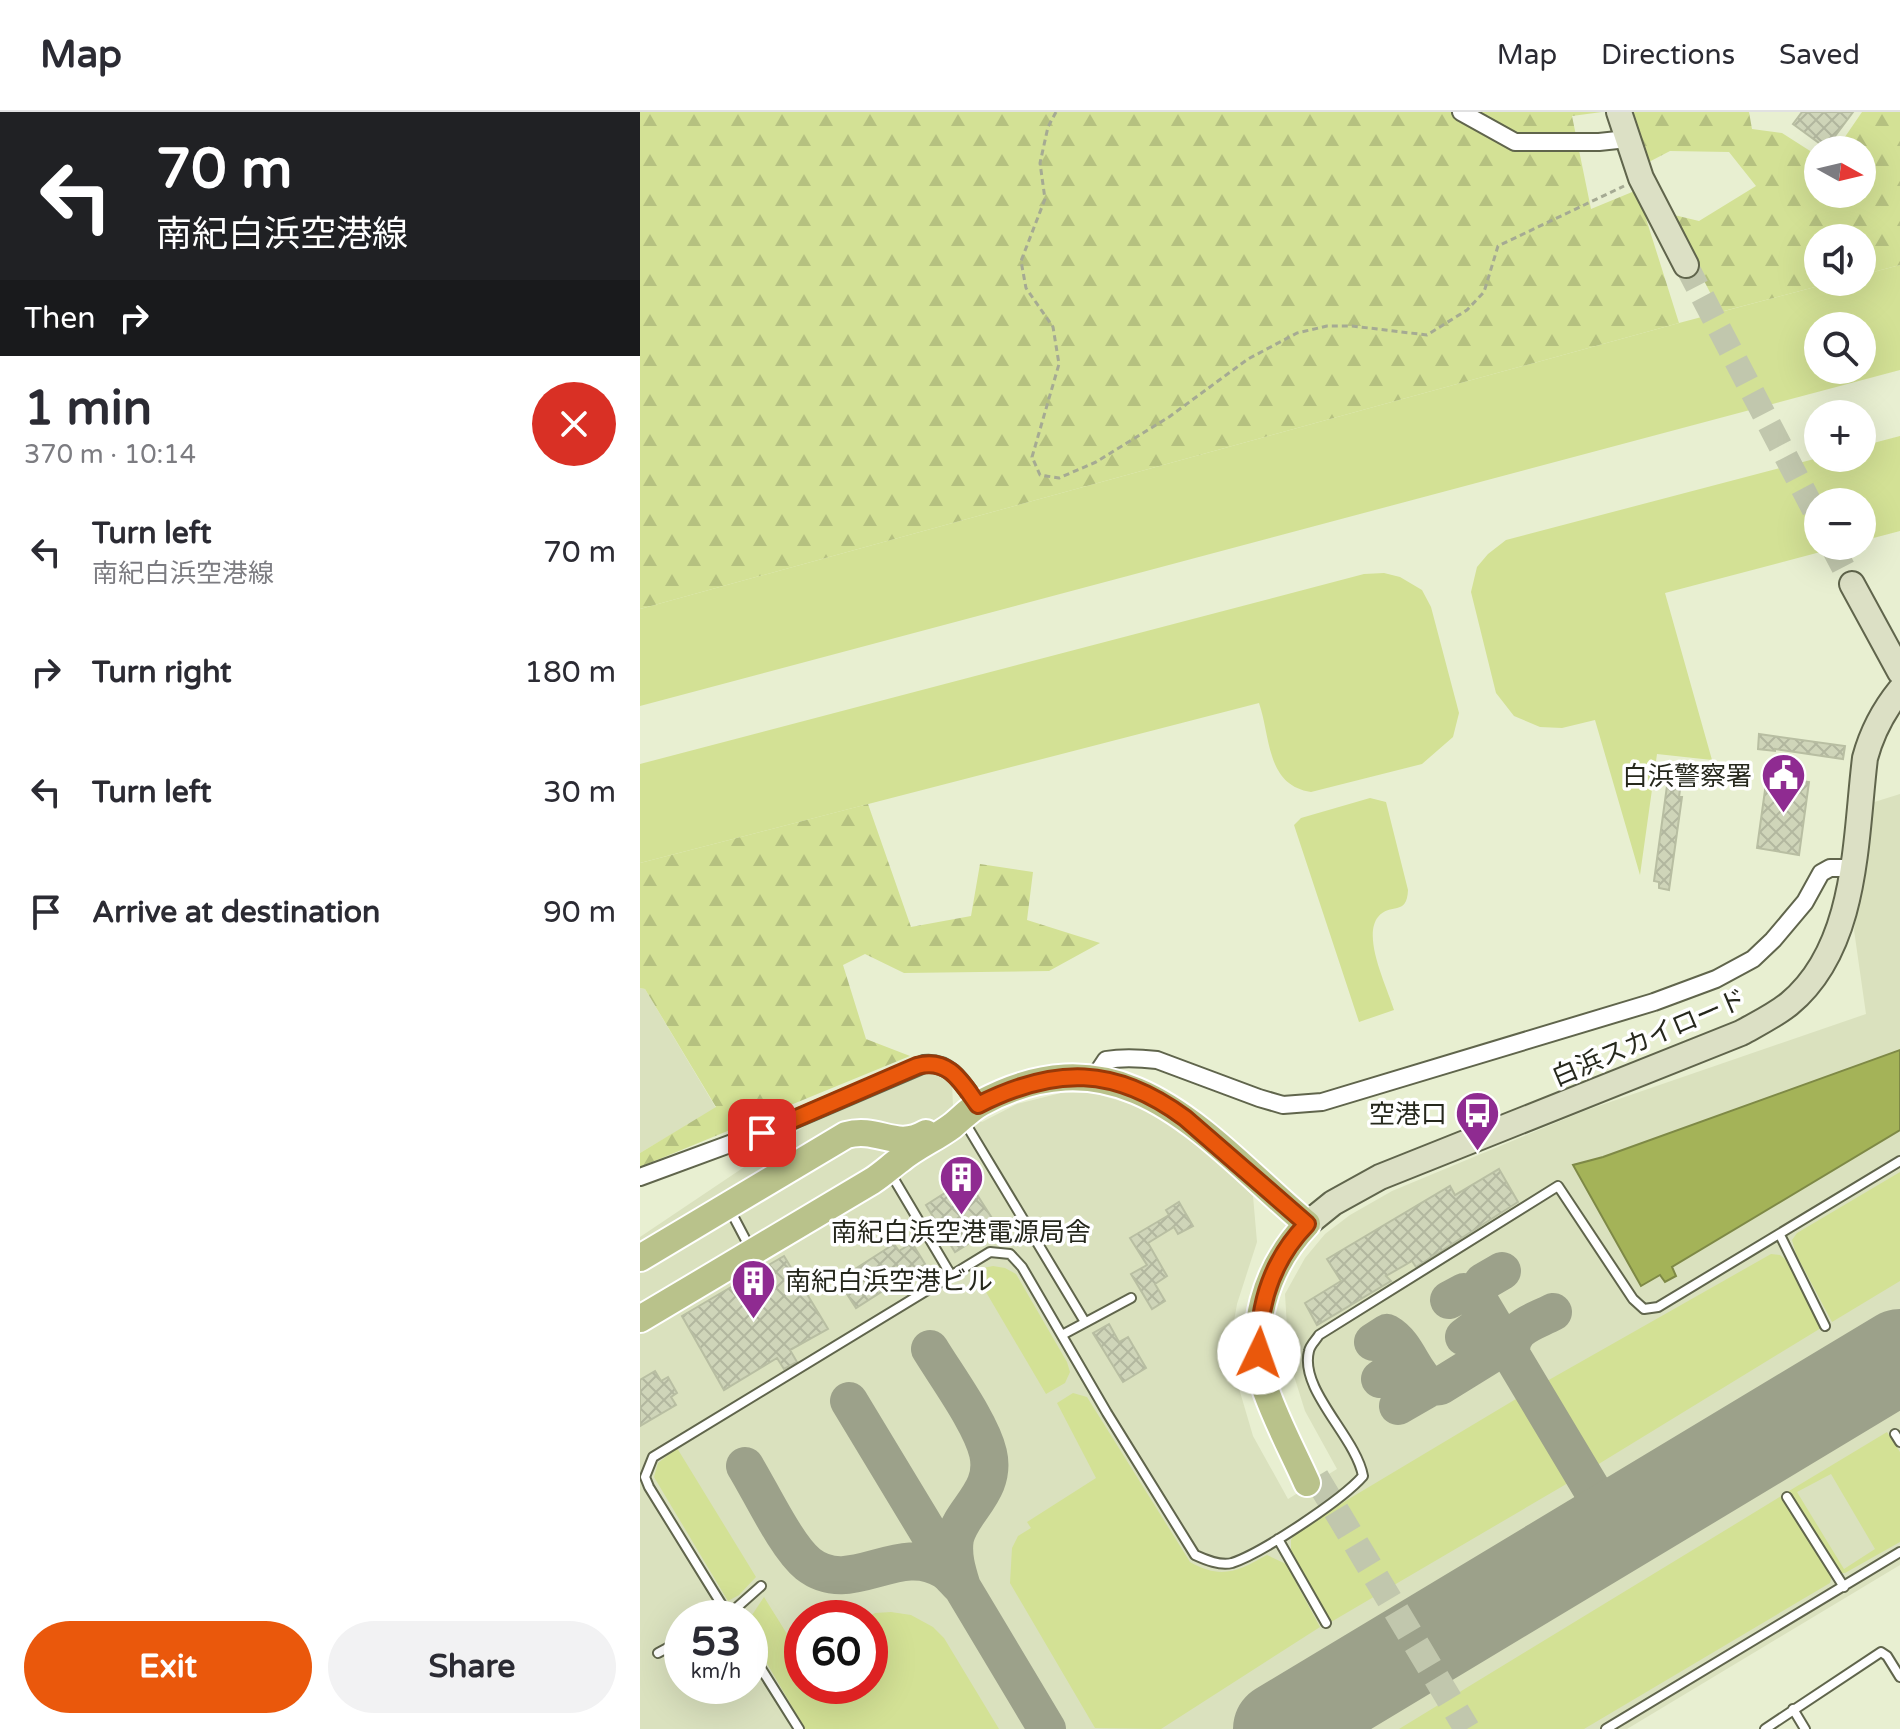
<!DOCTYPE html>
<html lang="en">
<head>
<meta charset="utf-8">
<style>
  :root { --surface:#fff; --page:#f2f2f3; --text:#2b2b33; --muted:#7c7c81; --line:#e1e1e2; --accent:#ea580c }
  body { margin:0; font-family:"Varela Round","Noto Sans JP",sans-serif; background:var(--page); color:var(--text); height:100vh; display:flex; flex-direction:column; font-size:30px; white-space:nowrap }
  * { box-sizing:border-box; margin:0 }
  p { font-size:26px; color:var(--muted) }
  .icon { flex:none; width:44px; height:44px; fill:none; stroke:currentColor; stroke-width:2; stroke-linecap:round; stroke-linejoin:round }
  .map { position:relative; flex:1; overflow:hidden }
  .side { display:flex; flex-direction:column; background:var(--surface); width:640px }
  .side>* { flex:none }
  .hud { background:#202124; color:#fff; overflow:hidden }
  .needle { width:52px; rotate:98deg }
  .tools { position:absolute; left:1164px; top:24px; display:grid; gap:16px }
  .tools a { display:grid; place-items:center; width:72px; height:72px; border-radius:50%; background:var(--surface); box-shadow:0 8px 32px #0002; font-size:40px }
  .speed { position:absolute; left:24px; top:1488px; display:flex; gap:16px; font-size:40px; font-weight:700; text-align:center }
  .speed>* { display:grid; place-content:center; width:104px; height:104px; border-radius:50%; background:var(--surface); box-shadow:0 8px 32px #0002; line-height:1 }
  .speed small { font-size:20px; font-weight:400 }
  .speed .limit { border:12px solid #d22; background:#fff; color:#111 }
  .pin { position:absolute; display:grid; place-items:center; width:68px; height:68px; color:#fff; margin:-34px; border-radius:16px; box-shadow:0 4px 12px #0006 }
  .me { position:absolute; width:88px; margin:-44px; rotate:3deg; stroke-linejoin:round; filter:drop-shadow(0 0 6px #0008) }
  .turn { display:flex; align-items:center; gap:28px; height:168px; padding:0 24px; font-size:36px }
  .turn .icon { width:104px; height:104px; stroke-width:2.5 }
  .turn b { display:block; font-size:56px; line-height:68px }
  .then { display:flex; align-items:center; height:76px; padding:0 24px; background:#0003; gap:16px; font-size:30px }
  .round { display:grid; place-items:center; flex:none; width:84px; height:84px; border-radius:42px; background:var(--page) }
  .summary { display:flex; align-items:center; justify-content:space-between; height:136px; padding:0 24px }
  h1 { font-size:48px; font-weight:700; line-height:60px }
  .action { display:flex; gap:16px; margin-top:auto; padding:16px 24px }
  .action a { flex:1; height:92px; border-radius:48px; background:var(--accent); color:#fff; font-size:32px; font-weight:700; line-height:92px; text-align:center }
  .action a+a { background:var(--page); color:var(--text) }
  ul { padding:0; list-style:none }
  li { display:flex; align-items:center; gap:24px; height:120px; padding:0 24px }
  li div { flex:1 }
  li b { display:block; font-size:30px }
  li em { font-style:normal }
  header { display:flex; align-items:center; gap:48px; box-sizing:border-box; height:112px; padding:0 40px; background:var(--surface); border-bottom:2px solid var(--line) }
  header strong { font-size:38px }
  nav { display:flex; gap:44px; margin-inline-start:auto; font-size:28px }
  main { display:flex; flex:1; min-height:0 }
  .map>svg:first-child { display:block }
  .built { fill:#dae1be; fill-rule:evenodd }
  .grass { fill:#d3e195; fill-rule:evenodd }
  .forest { fill:url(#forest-firs) }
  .water { fill:#a4b358; stroke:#7e8946; stroke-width:2 }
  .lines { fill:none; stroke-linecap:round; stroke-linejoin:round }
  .taxiway { stroke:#9ca18a; stroke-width:38 }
  .runway { stroke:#9ca18a; stroke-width:94 }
  .building { fill:url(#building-cross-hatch); stroke:#b8bea2; stroke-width:2 }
  .secondary-tunnel { stroke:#c1c7ad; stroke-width:24; stroke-dasharray:24 12; stroke-linecap:butt }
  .primary-tunnel { stroke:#c1c7ad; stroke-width:26; stroke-dasharray:26 13; stroke-linecap:butt }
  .lane-casing { stroke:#60654c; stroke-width:12 }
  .street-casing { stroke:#60654c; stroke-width:20 }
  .secondary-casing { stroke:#60654c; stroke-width:28 }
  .primary-casing { stroke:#fff; stroke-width:30 }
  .path { stroke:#a5aa93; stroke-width:3; stroke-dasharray:6 4; stroke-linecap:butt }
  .lane { stroke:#fff; stroke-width:8 }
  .street { stroke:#fff; stroke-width:16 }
  .secondary { stroke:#dce0c5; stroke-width:24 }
  .primary { stroke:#b9c28b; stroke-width:26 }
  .route-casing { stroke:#983908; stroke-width:20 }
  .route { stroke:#ea580c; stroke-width:14 }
  .labels { text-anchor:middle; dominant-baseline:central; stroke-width:7; stroke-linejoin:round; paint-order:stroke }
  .poi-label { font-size:26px; fill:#26281d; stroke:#fff; text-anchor:end }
  .street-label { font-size:26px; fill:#26281d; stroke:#fff }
</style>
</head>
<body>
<header>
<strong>Map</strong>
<nav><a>Map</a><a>Directions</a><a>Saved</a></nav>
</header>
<main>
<section class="side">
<div class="hud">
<div class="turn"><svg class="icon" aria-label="left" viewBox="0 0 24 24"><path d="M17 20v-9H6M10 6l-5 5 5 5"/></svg><div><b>70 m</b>南紀白浜空港線</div></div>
<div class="then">Then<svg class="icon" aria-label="right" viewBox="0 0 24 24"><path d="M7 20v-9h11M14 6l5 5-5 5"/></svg></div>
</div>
<div class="summary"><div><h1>1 min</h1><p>370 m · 10:14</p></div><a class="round" style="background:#d93025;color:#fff"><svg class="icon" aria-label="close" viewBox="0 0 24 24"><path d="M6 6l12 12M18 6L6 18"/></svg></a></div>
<ul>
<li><svg class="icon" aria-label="left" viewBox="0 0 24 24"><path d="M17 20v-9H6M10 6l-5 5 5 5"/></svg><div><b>Turn left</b><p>南紀白浜空港線</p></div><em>70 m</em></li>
<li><svg class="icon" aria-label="right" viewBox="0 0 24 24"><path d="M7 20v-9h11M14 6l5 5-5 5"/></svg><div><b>Turn right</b></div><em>180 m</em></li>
<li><svg class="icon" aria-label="left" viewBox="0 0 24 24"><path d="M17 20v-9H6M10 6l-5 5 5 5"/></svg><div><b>Turn left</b></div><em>30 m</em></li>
<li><svg class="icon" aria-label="arrive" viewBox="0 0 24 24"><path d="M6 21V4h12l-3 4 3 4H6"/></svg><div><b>Arrive at destination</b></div><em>90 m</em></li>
</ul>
<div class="action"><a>Exit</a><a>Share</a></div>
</section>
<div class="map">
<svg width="1260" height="1617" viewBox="0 0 1260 1617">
  <defs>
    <pattern id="forest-firs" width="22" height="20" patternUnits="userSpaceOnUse" patternTransform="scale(2)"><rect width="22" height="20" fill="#d3e195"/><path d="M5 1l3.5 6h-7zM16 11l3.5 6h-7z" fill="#b5c180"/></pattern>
    <pattern id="building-cross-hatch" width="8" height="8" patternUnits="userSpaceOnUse" patternTransform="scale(2)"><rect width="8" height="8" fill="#cfd5b9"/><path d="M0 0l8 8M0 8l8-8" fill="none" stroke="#b2b79f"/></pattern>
  </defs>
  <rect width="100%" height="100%" fill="#e8efd1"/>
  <path class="built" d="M 1260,682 L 1260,1453 L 987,1617 L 0,1617 L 0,1125 L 177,1006 L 290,957 L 312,968 L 313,996 L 342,1010 L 377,992 L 421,981 L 453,981 L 501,995 L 525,1008 L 560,1034 L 613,1084 L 617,1130 L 597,1192 L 590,1232 L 593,1256 L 613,1324 L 648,1387 L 697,1357 L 665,1299 L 649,1248 L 645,1182 L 665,1146 L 685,1122 L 710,1103 L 752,1079 L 944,999 L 1226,902 L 1214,818 L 1221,772 L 1228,692 ZM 42,1506 L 110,1506 L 110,1574 L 42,1574 ZM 162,1506 L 230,1506 L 230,1574 L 162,1574 Z
    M 0,876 L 5,877 L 76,996 L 0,1041 Z"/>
  <path class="grass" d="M 1260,153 L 1260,258 L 0,594 L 0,497 L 1039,211 L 1194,170 L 1222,170 L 1222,163 ZM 1178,214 L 1222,214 L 1222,258 L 1178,258 Z
    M 1260,324 L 1260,419 L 1222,429 L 1222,390 L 1178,390 L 1178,434 L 1203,434 L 1025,481 L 1072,648 L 1017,642 L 1000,763 L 955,608 L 922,616 L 900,615 L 874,604 L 856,581 L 831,480 L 837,455 L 848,442 L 866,428 L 1178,346 L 1222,346 L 1222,334 Z
    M 744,461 L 760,465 L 782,478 L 791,495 L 819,601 L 813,625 L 782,652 L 671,680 C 626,673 631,626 619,591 L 0,751 L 0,652 L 724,462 Z
    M 730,686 L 746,690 L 768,778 C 767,805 750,790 738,805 C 722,825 747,875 754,898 L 719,910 L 654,713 L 661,706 Z
    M 1260,1060 L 1260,1169 L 1192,1210 L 1156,1142 L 1152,1128 L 1157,1121 Z
    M 1131,1142 L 1140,1143 L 1149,1150 L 1181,1216 L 957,1353 L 907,1269 Z
    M 353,1154 L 365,1156 L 376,1162 L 427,1250 L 430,1260 L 425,1271 L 406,1282 L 333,1158 Z
    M 433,1281 L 447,1285 L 550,1450 C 582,1468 598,1459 627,1443 L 646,1452 L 680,1515 L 521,1617 L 455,1616 L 370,1471 L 372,1436 L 378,1424 L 391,1416 L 387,1410 L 456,1366 L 417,1291 Z
    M 881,1284 L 928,1371 L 691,1510 L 651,1439 L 651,1428 L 657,1418 Z
    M 1247,1320 L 1260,1340 L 1260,1430 L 1205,1461 L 1199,1461 L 1149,1382 L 1149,1379 ZM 1191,1362 L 1235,1437 L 1204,1457 L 1157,1380 Z
    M 37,1336 L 116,1465 L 99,1483 L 88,1489 L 14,1365 L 18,1351 Z
    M 1143,1383 L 1192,1463 L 1190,1471 L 944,1617 L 759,1617 Z
    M 124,1485 L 162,1546 L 162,1574 L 230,1574 L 230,1506 L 226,1506 L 235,1501 L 251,1500 L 271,1503 L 293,1515 L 304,1526 L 359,1617 L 165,1617 L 110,1522 L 110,1506 Z"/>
  <path class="forest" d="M 0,0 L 962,0 L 932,4 L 951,97 L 997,78 L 1039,211 L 0,497 Z
    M 990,0 L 1109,0 L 1112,17 L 1142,21 L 1178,44 L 1178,82 L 1222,82 L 1222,38 L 1196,38 L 1222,0 L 1260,0 L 1260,153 L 1222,163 L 1222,126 L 1178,126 L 1178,170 L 1194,170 L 1080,200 L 1030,102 L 1059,109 L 1116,74 L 1089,40 L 1030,39 L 1007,51 Z
    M 228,692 L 271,815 L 331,804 L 340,752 L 393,760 L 387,808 L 460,831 L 409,859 L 264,861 L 225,842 L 203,853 L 226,927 L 270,944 L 0,1055 L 0,1041 L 76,995 L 5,877 L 0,876 L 0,751 Z"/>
  <path class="water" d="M 1260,938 L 1260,1018 L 1032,1155 L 1036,1164 L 1025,1170 L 1020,1163 L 1001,1174 L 933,1053 L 963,1045 Z"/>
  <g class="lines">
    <path class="taxiway" d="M 838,1187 L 838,1177 L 843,1170 L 862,1159
      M 809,1188 L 824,1180 L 832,1181 L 838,1187 L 975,1416
      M 824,1225 L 840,1213 L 856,1216
      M 733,1230 L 747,1221 C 768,1233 772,1261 791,1275 L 800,1274 L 855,1240 L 863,1238 L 871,1242 C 869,1215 892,1211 913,1200
      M 290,1237 C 307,1265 341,1311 348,1341 C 357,1379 322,1397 315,1426 C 312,1443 317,1459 322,1475 L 407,1617
      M 740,1267 C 753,1258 760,1253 776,1258
      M 209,1289 L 316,1466
      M 758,1294 L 791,1275
      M 105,1354 C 121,1380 146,1434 168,1452 C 211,1486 258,1429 304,1458 C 311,1462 316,1470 322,1475"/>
    <path class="runway" d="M 640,1617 L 1260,1244"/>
  </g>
  <path class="building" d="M 1162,0 L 1213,0 L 1186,36 L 1153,12 Z
    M 1119,622 L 1205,634 L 1203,647 L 1135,637 L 1135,639 L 1118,637 Z
    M 1030,652 L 1043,654 L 1039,685 L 1042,685 L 1029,778 L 1019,776 L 1019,770 L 1014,769 Z
    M 1127,664 L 1169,670 L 1159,743 L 1117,736 Z
    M 859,1057 L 878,1090 L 776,1155 L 772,1149 L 746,1164 L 751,1169 L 677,1213 L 665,1191 L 701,1169 L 687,1147 L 810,1074 L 815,1083 Z
    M 327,1067 L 357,1114 L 315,1140 L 286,1093 Z
    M 539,1090 L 553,1114 L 538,1122 L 534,1115 L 508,1131 L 527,1164 L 515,1172 L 525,1189 L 512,1197 L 491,1162 L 507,1153 L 490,1126 L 529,1103 L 526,1098 Z
    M 272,1131 L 285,1152 L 216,1196 L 198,1168 L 254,1132 L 259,1139 Z
    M 144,1144 L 188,1217 L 150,1238 L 157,1250 L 144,1257 L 137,1246 L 84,1278 L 42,1204 Z
    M 469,1212 L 479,1230 L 488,1225 L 506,1256 L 483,1270 L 453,1221 Z
    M 15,1259 L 21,1269 L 28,1265 L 37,1281 L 31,1285 L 36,1293 L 0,1314 L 0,1268 Z"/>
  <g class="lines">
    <path class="secondary-tunnel" d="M 1046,153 L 1178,406
      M 1192,434 L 1212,472"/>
    <path class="primary-tunnel" d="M 676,1365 L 827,1617"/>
    <defs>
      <path id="lane" d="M 324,1009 L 445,1210
        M 251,1062 L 311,1163
        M 90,1098 L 110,1136
        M 1140,1123 L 1185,1214
        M 422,1223 L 491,1186
        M 1255,1322 L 1260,1330
        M 1147,1385 L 1204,1475
        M 638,1427 L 686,1511
        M 80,1506 L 95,1497 L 121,1474
        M 90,1506 L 9,1375 L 5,1365 L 13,1345 L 350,1140 L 370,1142 L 382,1155 L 467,1301 L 555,1443 C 566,1448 580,1454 592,1451 C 622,1441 702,1388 723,1364 C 716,1325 659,1278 669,1239 C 670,1233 676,1228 679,1223 L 918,1074 L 993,1187 L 1004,1197 L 1018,1195 L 1260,1049
        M 110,1539 L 159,1617
        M 18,1541 L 42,1528
        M 1153,1597 L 1165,1617
        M 966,1617 L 1260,1440
        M 1125,1617 L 1241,1540 L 1247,1544 L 1260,1565"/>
      <path id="street" d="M 821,0 L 875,30 L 959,30 L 987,27
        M 459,967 L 460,957 L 466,948 C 484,945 499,946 517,948 L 619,986 L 643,993 L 682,990 L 1014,890 L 1076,867 L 1113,847 L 1133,828 L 1165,790 L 1181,761 L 1190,756 L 1212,756
        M 0,1065 L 144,1012 L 284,952 C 312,949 324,974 338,993"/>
      <path id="secondary" d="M 979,0 L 1001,66 L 1046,153
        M 1212,472 L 1260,560
        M 667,1112 L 693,1091 L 740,1065 L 1101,921 C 1117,912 1134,904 1149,892 C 1218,835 1215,727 1225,646 C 1232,620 1243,599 1260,578"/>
      <path id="primary" d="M 0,1146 L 206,1023 C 239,1014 255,1039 286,1021
        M 0,1207 L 232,1069 C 243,1062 251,1054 261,1047 C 277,1034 296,1026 312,1014 C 322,1006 330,997 341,991 C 485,914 567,1027 667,1112 C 625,1156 606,1219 626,1279 C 637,1310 653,1340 667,1371"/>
    </defs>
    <use href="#lane" class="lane-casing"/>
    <use href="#street" class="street-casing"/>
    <use href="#secondary" class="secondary-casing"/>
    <use href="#primary" class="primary-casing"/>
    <path class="path" d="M 416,0 L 408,15 L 400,51 L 405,87 L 381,149 L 386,176 L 413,215 L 419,252 L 392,345 L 400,363 L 419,366 L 456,350 L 529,305 L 608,247 L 657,221 L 687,214 L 712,214 L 787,223 L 827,198 L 844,180 L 858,134 L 984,74"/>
    <use href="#lane" class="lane"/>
    <use href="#street" class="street"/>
    <use href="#secondary" class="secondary"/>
    <use href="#primary" class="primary"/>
  </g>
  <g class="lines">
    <defs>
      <path id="route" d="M 122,1021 L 277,954 C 309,945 322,971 338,993 C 415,954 475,954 545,1006 L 667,1112 C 632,1148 618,1191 619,1241"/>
    </defs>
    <use href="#route" class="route-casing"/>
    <use href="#route" class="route"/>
  </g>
  <defs>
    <symbol id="civic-pin" viewBox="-11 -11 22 30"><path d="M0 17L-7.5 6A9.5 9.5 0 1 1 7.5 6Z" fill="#8f2b91" stroke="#fff"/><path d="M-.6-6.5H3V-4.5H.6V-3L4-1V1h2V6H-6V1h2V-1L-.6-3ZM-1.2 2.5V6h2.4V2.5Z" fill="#fff"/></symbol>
    <symbol id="bus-pin" viewBox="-11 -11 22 30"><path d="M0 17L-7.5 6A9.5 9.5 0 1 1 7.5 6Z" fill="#8f2b91" stroke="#fff"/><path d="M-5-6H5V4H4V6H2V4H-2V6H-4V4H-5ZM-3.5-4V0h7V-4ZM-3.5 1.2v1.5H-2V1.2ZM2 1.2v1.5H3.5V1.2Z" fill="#fff"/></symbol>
    <symbol id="building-pin" viewBox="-11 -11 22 30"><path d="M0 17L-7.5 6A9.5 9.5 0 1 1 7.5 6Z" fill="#8f2b91" stroke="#fff"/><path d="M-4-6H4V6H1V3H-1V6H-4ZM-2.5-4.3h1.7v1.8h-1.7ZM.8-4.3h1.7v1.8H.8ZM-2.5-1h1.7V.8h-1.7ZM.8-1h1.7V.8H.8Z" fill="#fff"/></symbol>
  </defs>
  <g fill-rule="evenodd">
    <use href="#civic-pin" x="1118" y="638" width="51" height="69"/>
    <use href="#bus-pin" x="812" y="976" width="51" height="69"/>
    <use href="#building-pin" x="296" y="1040" width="51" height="69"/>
    <use href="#building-pin" x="88" y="1144" width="51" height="69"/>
  </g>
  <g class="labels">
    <g class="poi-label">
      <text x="1112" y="664">白浜警察署</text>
      <text x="807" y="1002">空港口</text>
      <text x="321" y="1120" text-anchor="middle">南紀白浜空港電源局舎</text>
      <text x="145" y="1169" text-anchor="start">南紀白浜空港ビル</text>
    </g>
    <g class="street-label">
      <text transform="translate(1009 926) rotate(-23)">白浜スカイロード</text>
    </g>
  </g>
</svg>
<div class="tools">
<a><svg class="needle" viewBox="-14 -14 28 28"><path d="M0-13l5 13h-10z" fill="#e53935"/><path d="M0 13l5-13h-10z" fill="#7c7c81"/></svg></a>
<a><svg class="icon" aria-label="sound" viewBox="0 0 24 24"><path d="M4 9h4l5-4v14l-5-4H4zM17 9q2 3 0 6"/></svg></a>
<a><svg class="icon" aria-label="search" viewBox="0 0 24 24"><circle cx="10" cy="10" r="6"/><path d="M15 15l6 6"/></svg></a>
<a>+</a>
<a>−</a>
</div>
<div class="speed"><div>53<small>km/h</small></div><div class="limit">60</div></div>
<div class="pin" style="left:122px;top:1021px;background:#d93025"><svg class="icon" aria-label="arrive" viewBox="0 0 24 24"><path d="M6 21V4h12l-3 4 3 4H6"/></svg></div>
<svg class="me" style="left:619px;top:1241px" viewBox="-20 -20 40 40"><circle r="19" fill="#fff"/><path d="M0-13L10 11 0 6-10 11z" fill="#ea580c"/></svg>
</div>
</main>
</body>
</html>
